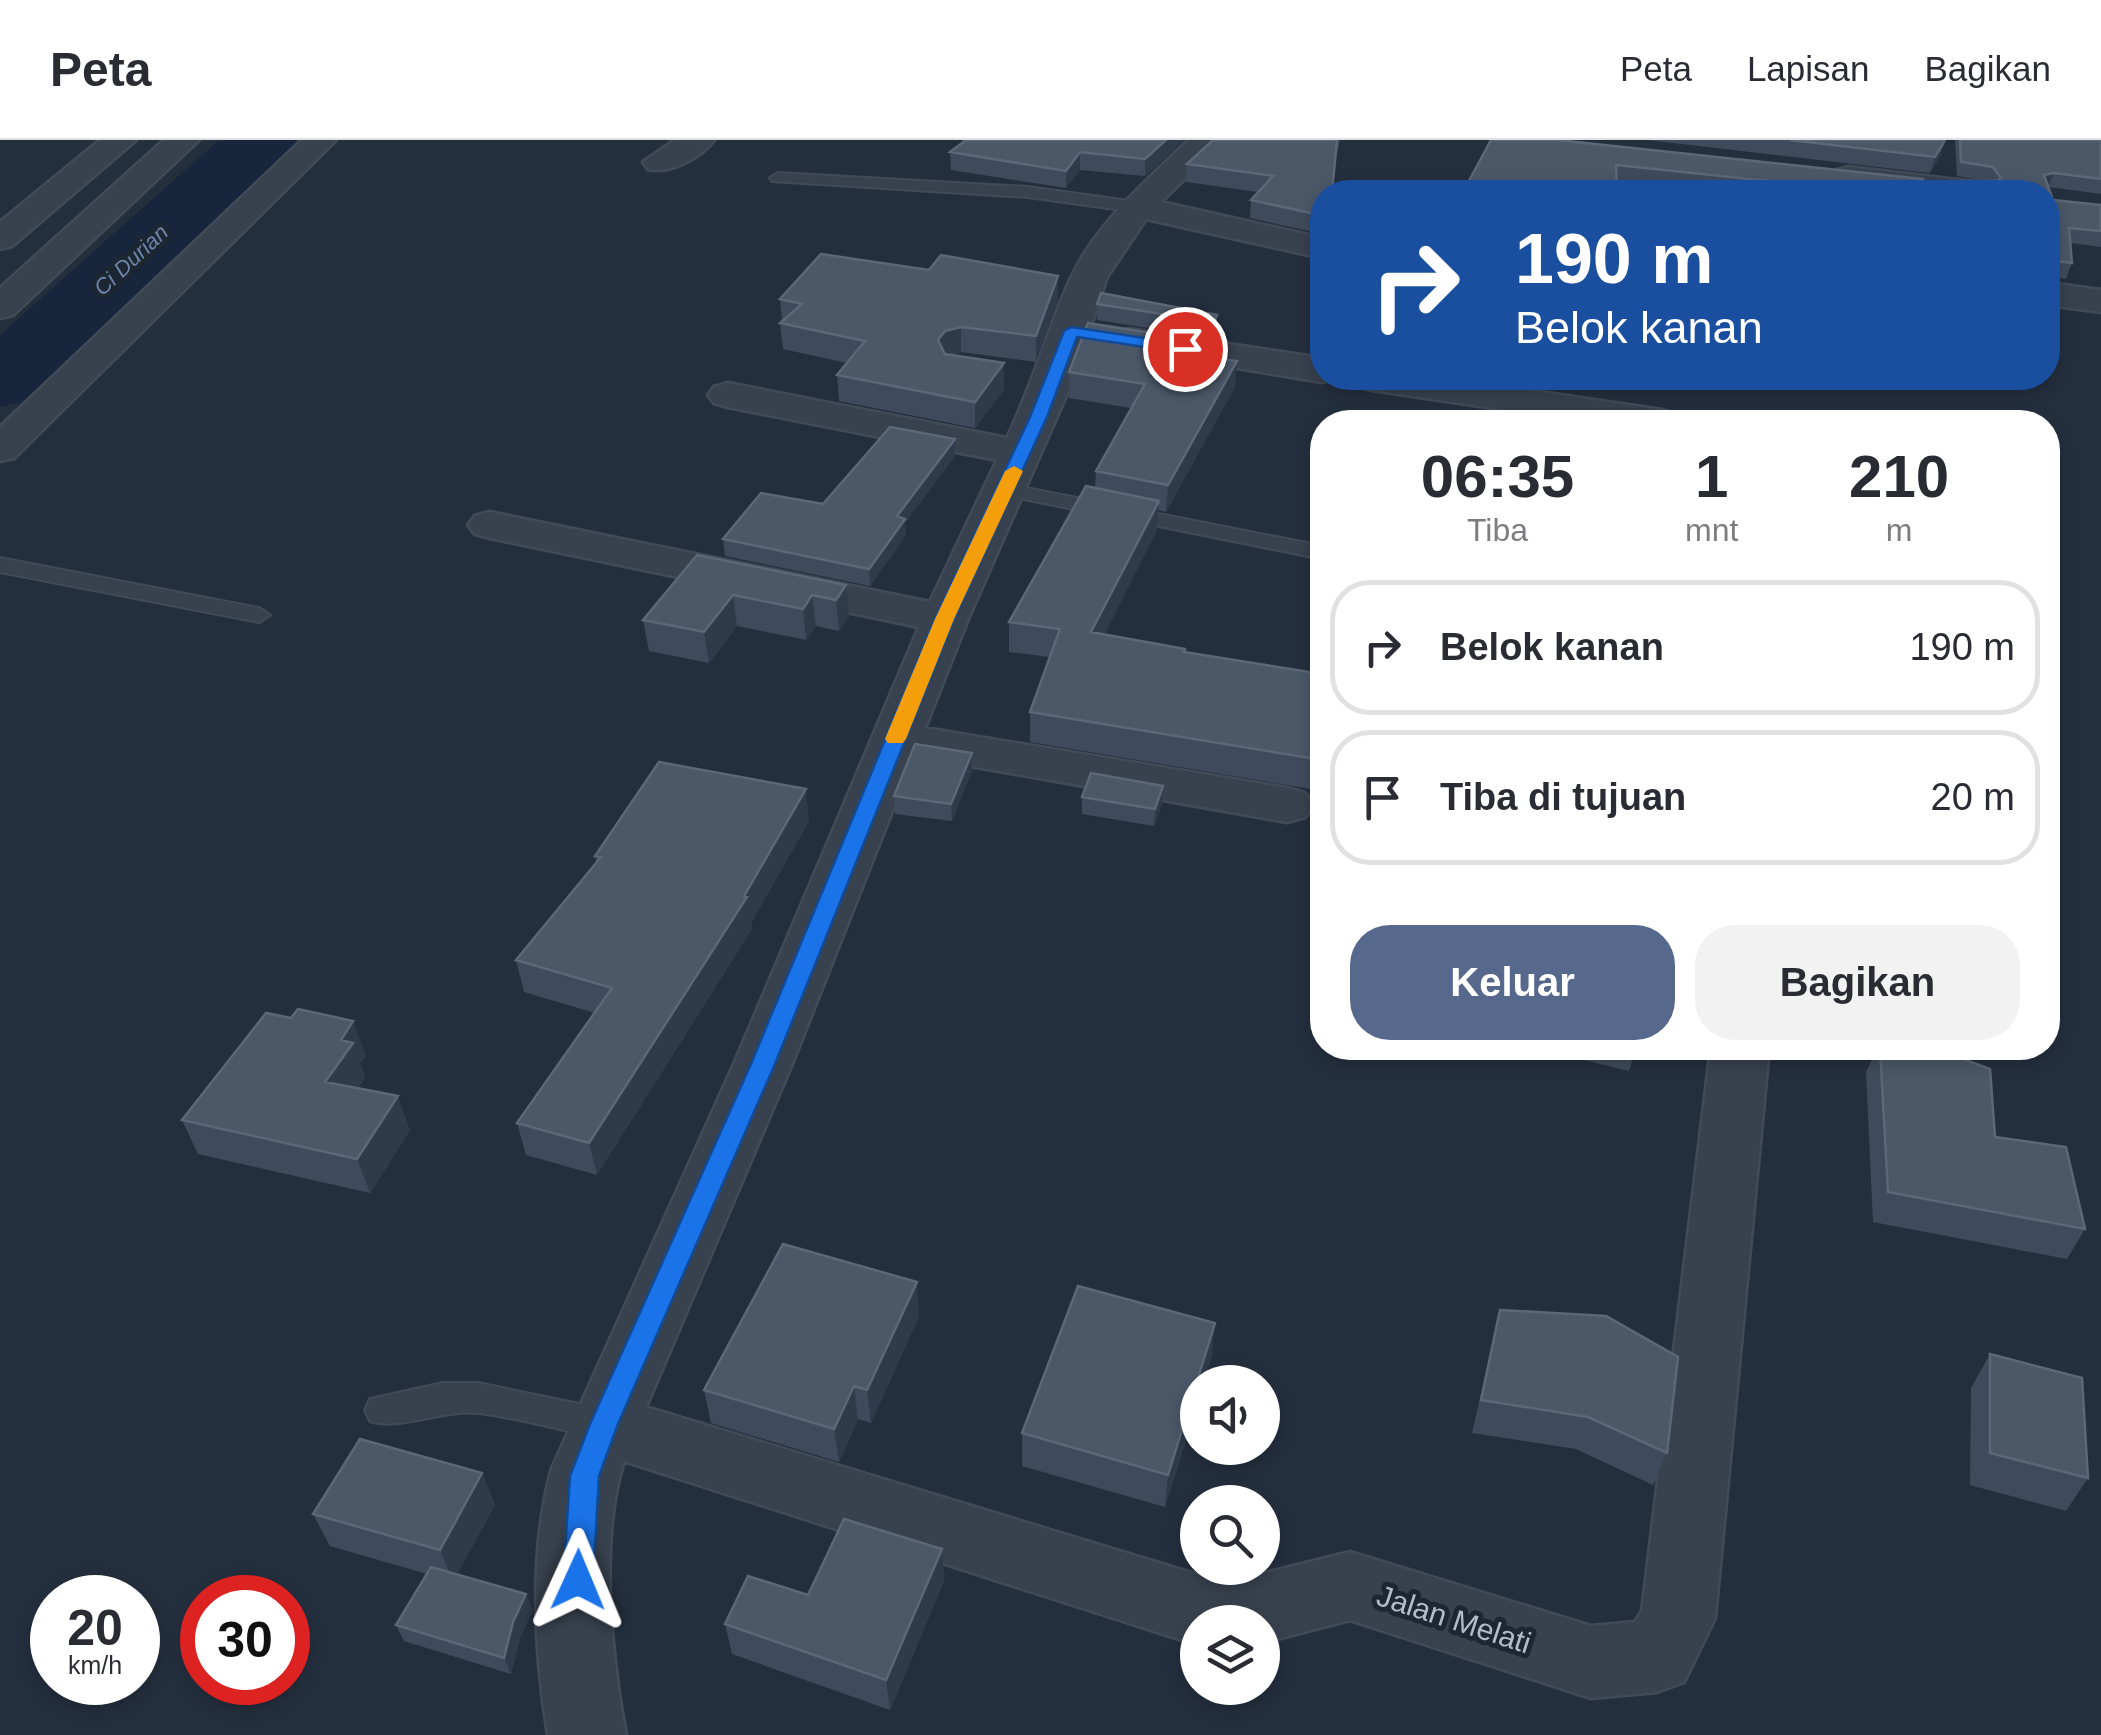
<!DOCTYPE html>
<html lang="id">
<head>
<meta charset="utf-8">
<style>
  :root { --surface:#fff; --page:#f2f2f3; --text:#2b2b33; --muted:#7c7c81; --line:#e1e1e2; --accent:#56698c }
  body { margin:0; font-family:Helvetica,sans-serif; background:var(--page); color:var(--text); height:100vh; display:flex; flex-direction:column; font-size:38px; white-space:nowrap }
  * { box-sizing:border-box; margin:0 }
  p { font-size:32px; color:var(--muted) }
  .icon { flex:none; width:55px; height:55px; fill:none; stroke:currentColor; stroke-width:2; stroke-linecap:round; stroke-linejoin:round }
  .map { position:relative; flex:1; overflow:hidden }
  .side { position:absolute; left:1310px; top:270px; width:750px; height:650px; display:flex; flex-direction:column; background:var(--surface); border-radius:40px; box-shadow:0 5px 15px #0003 }
  .side>* { flex:none }
  .banner { position:absolute; left:1310px; top:40px; width:750px; height:210px; border-radius:40px; box-shadow:0 5px 15px #0003; background:#1a4fa0; color:#fff; overflow:hidden }
  .tools { position:absolute; left:1180px; top:1225px; display:grid; gap:20px }
  .tools a { display:grid; place-items:center; width:100px; height:100px; border-radius:50%; background:var(--surface); box-shadow:0 5px 15px #0003; font-size:50px }
  .speed { position:absolute; left:30px; top:1435px; display:flex; gap:20px; font-size:50px; font-weight:700; text-align:center }
  .speed>* { display:grid; place-content:center; width:130px; height:130px; border-radius:50%; background:var(--surface); box-shadow:0 5px 15px #0003; line-height:1 }
  .speed small { font-size:25px; font-weight:400 }
  .speed .limit { border:15px solid #d22; background:#fff; color:#111 }
  .pin { position:absolute; display:grid; place-items:center; width:85px; height:85px; color:#fff; margin:-42px; border:5px solid #fff; border-radius:50%; box-shadow:0 2px 10px #0007 }
  .me { position:absolute; width:110px; margin:-55px; rotate:1deg; stroke-linejoin:round; filter:drop-shadow(0 0 8px #0008) }
  .turn { display:flex; align-items:center; gap:35px; height:210px; padding:0 40px; font-size:45px }
  .turn .icon { width:130px; height:130px; stroke-width:2.5 }
  .turn b { display:block; font-size:70px; line-height:85px }
  .eta { display:flex; justify-content:space-evenly; align-items:center; height:170px; text-align:center }
  .eta b { font-size:60px; font-weight:700; line-height:70px }
  .action { display:flex; gap:20px; margin-top:auto; padding:20px 40px }
  .action a { flex:1; height:115px; border-radius:40px; background:var(--accent); color:#fff; font-size:40px; font-weight:700; line-height:115px; text-align:center }
  .action a+a { background:var(--page); color:var(--text) }
  ul { padding:0; list-style:none }
  li { display:flex; align-items:center; gap:30px; height:135px; margin:0 20px 15px; padding:0 20px; border:5px solid var(--line); border-radius:40px }
  li div { flex:1 }
  li b { display:block; font-size:38px }
  li em { font-style:normal }
  header { display:flex; align-items:center; gap:60px; box-sizing:border-box; height:140px; padding:0 50px; background:var(--surface); border-bottom:2px solid var(--line) }
  header strong { font-size:48px }
  nav { display:flex; gap:55px; margin-inline-start:auto; font-size:35px }
  .map>svg:first-child { display:block }
  .lines { fill:none; stroke-linecap:round; stroke-linejoin:round }
  .river { fill:#17263c; fill-rule:evenodd }
  .service-casing { stroke:#414a57; stroke-width:4 }
  .minor-casing { stroke:#414a57; stroke-width:5 }
  .service { fill:#38414e; fill-rule:evenodd }
  .minor { fill:#38414e; fill-rule:evenodd }
  .wall { fill:#3f4b5c }
  .shaded-wall { fill:#2f3b4b }
  .building { fill:#4b5868; stroke:#5c6777; stroke-width:2.5 }
  .route { fill:#1a73e8; stroke:#114b97; stroke-width:2.5 }
  .slow { fill:#f59e0b }
  .labels { text-anchor:middle; dominant-baseline:central; stroke-width:10; stroke-linejoin:round; paint-order:stroke }
  .far-water-label { font-size:22px; font-style:italic; fill:#6d86a8; stroke:#1d2633 }
  .near-street-label { font-size:30px; fill:#b4bcc9; stroke:#1d2633 }
</style>
</head>
<body>
<header>
<strong>Peta</strong>
<nav><a>Peta</a><a>Lapisan</a><a>Bagikan</a></nav>
</header>
<div class="map">
<svg width="2101" height="1595" viewBox="0 0 2101 1595">
  <rect width="100%" height="100%" fill="#242f3e"/>
  <g class="lines">
    <path class="river" d="M 219,0 L 298,0 L 288,15 L 31,260 L 0,267 L 0,195 Z"/>
    <defs>
      <path id="service" d="M 778,33 L 1028,47 L 1137,62 L 1145,67 L 1137,72 L 1028,57 L 772,41 L 770,38 Z
        M 1006,344 L 1322,406 L 1322,419 L 999,354 L 995,350 L 999,346 Z
        M 0,418 L 259,468 L 270,475 L 259,482 L 0,432 Z
        M 443,1243 L 478,1243 L 604,1269 L 616,1273 L 621,1284 L 616,1295 L 604,1299 C 563,1291 521,1278 479,1273 C 445,1269 399,1291 370,1281 L 365,1270 L 370,1259 Z"/>
      <path id="minor" d="M 100,0 L 136,0 L 12,106 L 0,109 L 0,82 Z
        M 164,0 L 199,0 L 13,175 L 0,178 L 0,148 Z
        M 302,0 L 336,0 L 14,318 L 0,321 L 0,287 Z
        M 675,0 L 714,0 C 701,18 669,34 648,29 L 643,22 Z
        M 1189,0 L 1224,0 L 1161,62 L 1322,98 L 1322,118 L 1146,79 L 1107,137 L 1073,240 L 968,479 L 925,588 L 1287,648 L 1305,653 L 1313,665 L 1305,677 L 1287,682 L 914,616 L 792,924 L 646,1267 L 1208,1438 L 1241,1439 L 1350,1412 L 1591,1486 L 1635,1482 L 1642,1471 L 1711,908 L 1769,908 L 1715,1478 L 1684,1542 L 1657,1552 L 1591,1558 L 1350,1480 L 1262,1503 L 1262,1482 L 1198,1482 L 1198,1505 L 624,1321 C 599,1399 611,1515 626,1595 L 548,1595 C 534,1510 529,1411 552,1328 L 734,924 L 919,487 L 490,398 L 475,394 L 468,385 L 475,376 L 490,372 L 930,462 L 997,320 L 728,267 L 714,263 L 708,255 L 714,247 L 728,243 L 1007,298 C 1032,246 1047,192 1070,140 C 1094,86 1147,40 1189,0 Z
        M 1849,27 L 1975,42 L 1987,45 L 1992,52 L 1896,52 L 1837,44 L 1833,37 L 1837,30 Z
        M 2048,143 L 2101,150 L 2101,172 L 2048,165 Z
        M 1129,189 L 1322,218 L 1322,238 L 1336,238 L 1322,242 L 1116,208 L 1110,200 L 1116,192 Z
        M 1353,238 L 1446,238 L 1662,270 L 1676,274 L 1682,282 L 1587,282 L 1372,250 L 1358,246 Z"/>
    </defs>
    <use href="#service" class="service-casing"/>
    <use href="#minor" class="minor-casing"/>
    <use href="#service" class="service"/>
    <use href="#minor" class="minor"/>
  </g>
  <path class="wall" d="M 966,0 L 1184,0 L 1145,36 L 1080,30 L 1066,48 L 951,30 L 950,12 Z
    M 1340,0 L 1318,93 L 1250,78 L 1251,60 L 1258,52 L 1186,42 L 1187,24 Z
    M 1491,0 L 1923,39 L 1919,52 L 1720,52 L 1617,41 Z
    M 1648,0 L 1945,0 L 1940,16 L 1930,33 Z
    M 1955,0 L 2101,0 L 2101,54 L 2049,47 L 2053,60 L 2101,65 L 2101,107 L 2071,103 L 2072,123 L 2066,139 L 2048,136 L 2048,52 L 1959,52 L 1963,41 L 1986,41 L 1957,36 Z
    M 780,159 L 1058,161 L 1036,222 L 961,212 L 952,215 L 1004,223 L 1004,249 L 975,288 L 839,261 L 837,235 L 847,223 L 783,209 L 780,183 L 782,181 Z
    M 1097,164 L 1217,175 L 1216,190 L 1213,198 L 1097,180 Z
    M 1202,217 L 1235,247 L 1166,372 L 1158,370 L 1157,390 L 1104,495 L 1185,509 L 1185,513 L 1322,534 L 1322,651 L 1030,602 L 1030,572 L 1050,517 L 1009,512 L 1009,482 L 1095,348 L 1096,331 L 1131,268 L 1069,258 L 1069,232 Z
    M 955,299 L 955,316 L 905,383 L 906,395 L 870,446 L 725,416 L 723,399 L 823,364 Z
    M 697,415 L 846,445 L 849,476 L 839,491 L 816,486 L 806,500 L 737,486 L 709,523 L 649,511 L 643,480 Z
    M 972,613 L 972,630 L 952,681 L 895,674 L 894,656 Z
    M 1163,646 L 1162,664 L 1154,686 L 1082,674 L 1082,657 Z
    M 809,681 L 751,783 L 752,789 L 597,1035 L 526,1015 L 517,983 L 595,873 L 524,852 L 516,820 L 596,722 L 595,716 Z
    M 291,878 L 366,916 L 360,923 L 365,937 L 358,948 L 410,990 L 370,1053 L 198,1014 L 182,980 Z
    M 1538,908 L 1636,908 L 1629,931 L 1538,909 Z
    M 1877,908 L 1933,908 L 1995,997 L 2085,1089 L 2067,1119 L 1873,1082 L 1866,932 Z
    M 1500,1170 L 1667,1313 L 1653,1345 L 1576,1309 L 1472,1293 Z
    M 919,1176 L 871,1283 L 858,1279 L 839,1322 L 711,1283 L 704,1250 Z
    M 1990,1214 L 2088,1338 L 2066,1371 L 1970,1345 L 1971,1248 Z
    M 1212,1216 L 1198,1242 L 1198,1263 L 1165,1367 L 1022,1326 L 1022,1293 Z
    M 482,1333 L 495,1365 L 457,1434 L 533,1470 L 520,1498 L 511,1534 L 404,1501 L 396,1485 L 427,1434 L 330,1406 L 313,1374 Z
    M 942,1409 L 944,1441 L 890,1570 L 732,1514 L 725,1484 Z"/>
  <path class="shaded-wall" d="M 1166,0 L 1184,0 L 1145,36 L 1145,19 Z
    M 1945,0 L 1940,16 L 1930,33 L 1935,17 Z
    M 1080,12 L 1080,30 L 1066,48 L 1066,31 Z
    M 2054,33 L 2048,47 L 2044,35 Z
    M 1322,72 L 1322,88 L 1318,93 L 1320,75 Z
    M 1058,136 L 1058,161 L 1036,222 L 1036,196 Z
    M 1217,175 L 1216,190 L 1213,198 L 1214,182 Z
    M 961,187 L 961,212 L 946,216 L 938,200 L 945,191 Z
    M 1237,221 L 1235,247 L 1166,372 L 1168,345 Z
    M 1004,223 L 1004,249 L 975,288 L 975,262 Z
    M 955,299 L 955,316 L 905,383 L 906,395 L 870,446 L 869,429 L 897,376 Z
    M 1159,361 L 1157,390 L 1091,522 L 1091,492 Z
    M 846,445 L 849,476 L 839,491 L 836,460 Z
    M 733,455 L 737,486 L 709,523 L 704,492 Z
    M 812,455 L 816,486 L 806,500 L 803,469 Z
    M 972,613 L 972,630 L 952,681 L 951,664 Z
    M 1163,646 L 1162,664 L 1154,686 L 1155,669 Z
    M 806,649 L 809,681 L 751,783 L 752,789 L 597,1035 L 589,1003 L 744,756 Z
    M 353,881 L 366,916 L 360,923 L 365,937 L 338,976 L 325,942 L 341,900 Z
    M 398,956 L 410,990 L 370,1053 L 357,1019 Z
    M 917,1142 L 919,1176 L 871,1283 L 867,1250 Z
    M 1215,1183 L 1212,1216 L 1204,1242 L 1198,1242 L 1198,1263 L 1165,1367 L 1168,1335 Z
    M 854,1246 L 858,1279 L 839,1322 L 834,1289 Z
    M 482,1333 L 495,1365 L 453,1441 L 440,1410 Z
    M 942,1409 L 944,1441 L 890,1570 L 886,1540 Z
    M 526,1454 L 533,1470 L 520,1498 L 511,1534 L 504,1518 L 513,1482 Z"/>
  <path class="building" d="M 966,0 L 1166,0 L 1145,19 L 1080,12 L 1066,31 L 950,12 Z
    M 1213,0 L 1337,0 L 1332,52 L 1322,52 L 1322,72 L 1320,75 L 1251,60 L 1273,36 L 1187,24 Z
    M 1491,0 L 1558,0 L 1923,39 L 1916,52 L 1805,52 L 1806,45 L 1616,25 L 1617,52 L 1463,52 Z
    M 1790,0 L 1945,0 L 1935,17 Z
    M 1960,0 L 2101,0 L 2101,39 L 2054,33 L 2044,35 L 2053,60 L 2101,65 L 2101,91 L 2069,88 L 2072,123 L 2048,120 L 2048,52 L 1963,52 L 1963,41 L 1997,41 L 2001,38 L 1993,27 L 1961,22 Z
    M 821,114 L 929,130 L 941,115 L 1058,136 L 1036,196 L 961,187 L 945,191 L 938,200 L 945,214 L 1004,223 L 975,262 L 837,235 L 865,201 L 780,183 L 802,164 L 780,159 Z
    M 1101,153 L 1217,175 L 1214,182 L 1097,164 Z
    M 1088,183 L 1202,201 L 1196,216 L 1237,221 L 1168,345 L 1096,331 L 1145,244 L 1069,232 Z
    M 890,287 L 955,299 L 897,376 L 905,379 L 869,429 L 723,399 L 761,353 L 823,364 Z
    M 1086,346 L 1159,361 L 1091,492 L 1185,509 L 1184,512 L 1322,534 L 1322,620 L 1030,572 L 1060,489 L 1009,482 Z
    M 697,415 L 846,445 L 836,460 L 812,455 L 803,469 L 733,455 L 704,492 L 643,480 Z
    M 915,604 L 972,613 L 951,664 L 894,656 Z
    M 659,622 L 806,649 L 744,756 L 747,757 L 589,1003 L 517,983 L 612,848 L 516,820 L 601,717 L 595,716 Z
    M 1091,633 L 1163,646 L 1155,669 L 1082,657 Z
    M 298,869 L 353,881 L 341,900 L 353,903 L 325,942 L 398,956 L 357,1019 L 182,980 L 266,873 L 291,878 Z
    M 1880,908 L 1933,908 L 1990,929 L 1995,997 L 2066,1007 L 2085,1089 L 1888,1052 Z
    M 783,1104 L 917,1142 L 867,1250 L 854,1246 L 834,1289 L 704,1250 Z
    M 1078,1146 L 1215,1183 L 1168,1335 L 1022,1293 Z
    M 1500,1170 L 1606,1176 L 1678,1217 L 1667,1313 L 1588,1277 L 1481,1260 Z
    M 1990,1214 L 2082,1238 L 2088,1338 L 1990,1313 Z
    M 360,1299 L 482,1333 L 440,1410 L 313,1374 Z
    M 844,1379 L 942,1409 L 886,1540 L 725,1484 L 748,1436 L 808,1455 Z
    M 431,1427 L 526,1454 L 513,1482 L 504,1518 L 396,1485 Z"/>
  <path class="route" d="M 1071,187 L 1185,204 L 1193,209 L 1185,213 L 1077,197 L 1047,277 L 954,479 L 775,924 L 618,1284 L 599,1336 L 593,1440 L 589,1450 L 578,1454 L 567,1450 L 563,1440 L 570,1336 L 590,1284 L 751,924 L 935,479 L 1030,277 L 1064,191 Z"/>
  <path class="slow" d="M 1014,326 L 1023,331 L 954,479 L 906,599 L 903,603 L 888,603 L 885,599 L 935,479 L 1005,331 Z"/>
  <g class="labels">
    <g class="far-water-label">
      <text transform="translate(131 120) rotate(-43)">Ci Durian</text>
    </g>
    <g class="near-street-label">
      <text transform="translate(1454 1479) rotate(18)">Jalan Melati</text>
    </g>
  </g>
</svg>
<div class="tools">
<a><svg class="icon" aria-label="sound" viewBox="0 0 24 24"><path d="M4 9h4l5-4v14l-5-4H4zM17 9q2 3 0 6"/></svg></a>
<a><svg class="icon" aria-label="search" viewBox="0 0 24 24"><circle cx="10" cy="10" r="6"/><path d="M15 15l6 6"/></svg></a>
<a><svg class="icon" aria-label="layers" viewBox="0 0 24 24"><path d="M12 4l9 5-9 5-9-5zM3 14l9 5 9-5"/></svg></a>
</div>
<div class="speed"><div>20<small>km/h</small></div><div class="limit">30</div></div>
<div class="pin" style="left:1185px;top:209px;background:#d93025"><svg class="icon" aria-label="arrive" viewBox="0 0 24 24"><path d="M6 21V4h12l-3 4 3 4H6"/></svg></div>
<svg class="me" style="left:578px;top:1440px" viewBox="-20 -20 40 40"><path d="M0-17L14 15 0 8-14 15z" fill="#1a73e8" stroke="#fff" stroke-width="4"/></svg>
<div class="banner">
<div class="turn"><svg class="icon" aria-label="right" viewBox="0 0 24 24"><path d="M7 20v-9h11M14 6l5 5-5 5"/></svg><div><b>190 m</b>Belok kanan</div></div>
</div>
<section class="side">
<div class="eta">
<div><b>06:35</b><p>Tiba</p></div>
<div><b>1</b><p>mnt</p></div>
<div><b>210</b><p>m</p></div>
</div>
<ul>
<li><svg class="icon" aria-label="right" viewBox="0 0 24 24"><path d="M7 20v-9h11M14 6l5 5-5 5"/></svg><div><b>Belok kanan</b></div><em>190 m</em></li>
<li><svg class="icon" aria-label="arrive" viewBox="0 0 24 24"><path d="M6 21V4h12l-3 4 3 4H6"/></svg><div><b>Tiba di tujuan</b></div><em>20 m</em></li>
</ul>
<div class="action"><a>Keluar</a><a>Bagikan</a></div>
</section>
</div>
</body>
</html>
